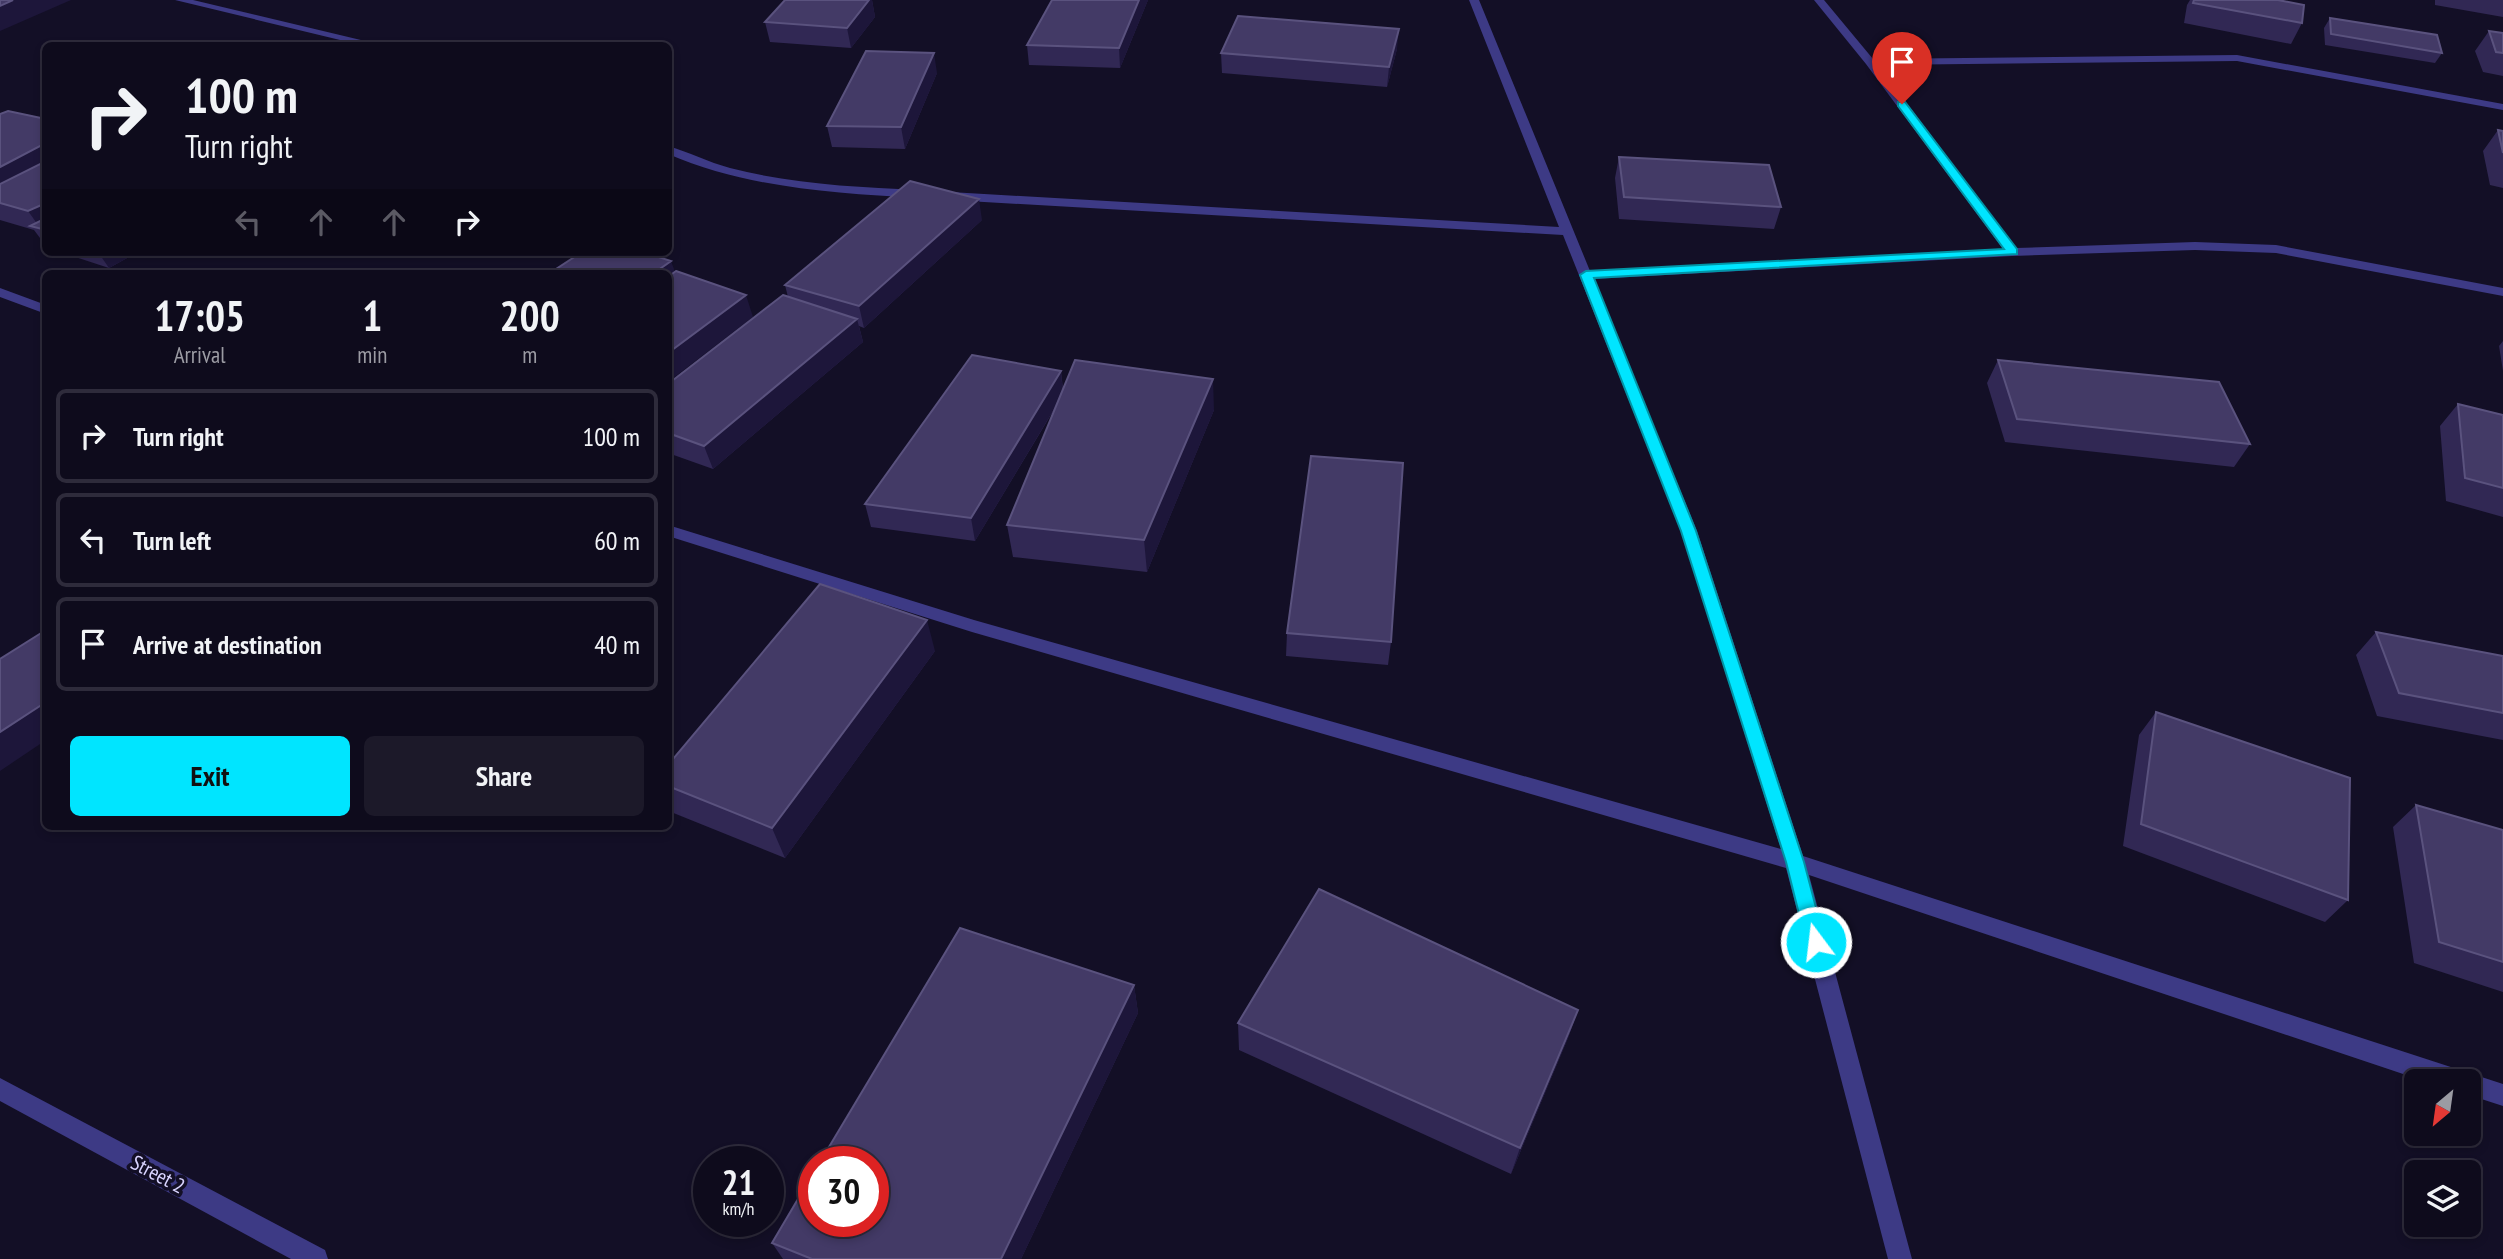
<!DOCTYPE html>
<html lang="en">
<head>
<meta charset="utf-8">
<style>
  :root { --surface:#0e0b1c; --page:#1c1929; --text:#f1f3f6; --muted:#9b9ba3; --line:#2e2b3b; --accent:#00e5ff }
  body { margin:0; font-family:"PT Sans Narrow",sans-serif; background:var(--page); color:var(--text); height:100vh; display:flex; flex-direction:column; font-size:26px; white-space:nowrap }
  * { box-sizing:border-box; margin:0 }
  p { font-size:23px; color:var(--muted) }
  .icon { flex:none; width:38px; height:38px; fill:none; stroke:currentColor; stroke-width:2; stroke-linecap:round; stroke-linejoin:round }
  .map { position:relative; flex:1; overflow:hidden }
  .side { position:absolute; left:42px; top:270px; width:630px; height:560px; display:flex; flex-direction:column; background:var(--surface); border-radius:10px; box-shadow:0 4px 10px #0003,0 0 0 2px var(--line) }
  .side>* { flex:none }
  .guide { position:absolute; left:42px; top:42px; width:630px; height:214px; border-radius:10px; box-shadow:0 4px 10px #0003,0 0 0 2px var(--line); background:#0e0b1c; color:var(--text); overflow:hidden }
  .needle { width:46px; rotate:209deg }
  .fabs { position:absolute; left:2404px; top:1069px; display:grid; gap:14px }
  .fabs a { display:grid; place-items:center; width:77px; height:77px; border-radius:10px; background:var(--surface); box-shadow:0 4px 10px #0003,0 0 0 2px var(--line); font-size:35px }
  .speed { position:absolute; left:693px; top:1146px; display:flex; gap:14px; font-size:35px; font-weight:700; text-align:center }
  .speed>* { display:grid; place-content:center; width:91px; height:91px; border-radius:50%; background:var(--surface); box-shadow:0 4px 10px #0003,0 0 0 2px var(--line); line-height:1 }
  .speed small { font-size:18px; font-weight:400 }
  .speed .limit { border:10px solid #d22; background:#fff; color:#111 }
  .pin { position:absolute; display:grid; place-items:center; width:60px; height:60px; color:#fff; margin:-72px -30px; border-radius:50% 50% 50% 0; rotate:-45deg; box-shadow:0 0 7px #0007 }
  .pin .icon { rotate:45deg }
  .me { position:absolute; width:77px; margin:-38px; rotate:345deg; stroke-linejoin:round; filter:drop-shadow(0 0 5px #0008) }
  .turn { display:flex; align-items:center; gap:24px; height:147px; padding:0 28px; font-size:32px }
  .turn .icon { width:91px; height:91px; stroke-width:2.5 }
  .turn b { display:block; font-size:49px; line-height:60px }
  .lanes { display:flex; align-items:center; height:66px; padding:0 28px; background:#0003; justify-content:center; gap:35px; direction:ltr }
  .lanes .off { opacity:.35 }
  .eta { display:flex; justify-content:space-evenly; align-items:center; height:119px; text-align:center }
  .eta b { font-size:42px; font-weight:700; line-height:49px }
  .primary-button { display:flex; gap:14px; margin-top:auto; padding:14px 28px }
  .primary-button a { flex:1; height:80px; border-radius:10px; background:var(--accent); color:#111; font-size:28px; font-weight:700; line-height:80px; text-align:center }
  .primary-button a+a { background:var(--page); color:var(--text) }
  ul { padding:0; list-style:none }
  li { display:flex; align-items:center; gap:21px; height:94px; margin:0 14px 10px; padding:0 14px; border:4px solid var(--line); border-radius:10px }
  li div { flex:1 }
  li b { display:block; font-size:26px }
  li em { font-style:normal }
  .map>svg:first-child { display:block }
  .lines { fill:none; stroke-linecap:round; stroke-linejoin:round }
  .street { fill:#3d3a85; fill-rule:evenodd }
  .wall { fill:#312854 }
  .shaded-wall { fill:#1d163a }
  .building { fill:#433a66; stroke:#5a527e; stroke-width:2 }
  .route { fill:#00e5ff; stroke:#0095a6; stroke-width:2 }
  .labels { text-anchor:middle; dominant-baseline:central; stroke-width:7; stroke-linejoin:round; paint-order:stroke }
  .near-street-label { font-size:21px; fill:#d9d4ff; stroke:#130f26 }
</style>
</head>
<body>
<div class="map">
<svg width="2503" height="1259" viewBox="0 0 2503 1259">
  <rect width="100%" height="100%" fill="#130f26"/>
  <g class="lines">
    <path class="street" d="M 175,0 L 193,0 L 386,46 L 365,46 Z
      M 1469,0 L 1479,0 L 1590,271 L 2003,249 L 1866,64 L 1814,0 L 1824,0 L 1873,59 L 2237,55 L 2503,104 L 2503,110 L 2237,61 L 1878,65 L 2016,248 L 2195,242 L 2276,245 L 2503,288 L 2503,296 L 2276,253 L 2195,250 L 2012,256 L 1593,279 L 1697,531 L 1803,856 L 2503,1084 L 2503,1106 L 2469,1095 L 2469,1082 L 2427,1082 L 1809,875 L 1912,1259 L 1888,1259 L 1786,868 L 972,632 L 668,536 L 668,525 L 974,620 L 1781,849 L 1681,531 L 1563,235 L 950,200 L 944,196 L 950,192 L 1559,227 Z
      M 668,146 C 689,152 708,162 730,168 C 791,184 855,187 918,190 L 924,194 L 918,198 C 833,193 747,188 668,154 Z
      M 0,288 L 46,305 L 46,314 L 0,297 Z
      M 0,1078 L 325,1250 L 328,1259 L 291,1259 L 0,1101 Z"/>
  </g>
  <path class="wall" d="M 785,0 L 872,0 L 875,17 L 851,48 L 770,42 L 765,22 Z
    M 1148,0 L 1120,68 L 1029,65 L 1027,45 Z
    M 2190,0 L 2278,0 L 2302,23 L 2291,44 L 2184,23 L 2187,5 Z
    M 2435,0 L 2503,0 L 2503,17 L 2435,5 Z
    M 2330,18 L 2442,53 L 2435,63 L 2325,45 L 2324,28 Z
    M 2489,31 L 2503,33 L 2503,76 L 2483,72 L 2475,51 Z
    M 1397,49 L 1387,87 L 1222,73 L 1221,53 Z
    M 937,73 L 905,149 L 832,147 L 827,126 Z
    M 0,114 L 46,119 L 46,246 L 34,230 L 0,220 Z
    M 2498,130 L 2503,131 L 2503,188 L 2490,185 L 2483,151 Z
    M 1619,157 L 1781,207 L 1774,229 L 1619,219 L 1615,178 Z
    M 982,220 L 864,328 L 859,326 L 863,342 L 713,469 L 668,453 L 668,384 L 788,297 L 785,285 Z
    M 60,252 L 138,252 L 109,268 Z
    M 2503,341 L 2503,371 L 2499,346 Z
    M 1998,360 L 2250,444 L 2234,467 L 2005,442 L 1987,383 Z
    M 1061,371 L 1063,389 L 1214,410 L 1147,572 L 1013,557 L 1007,525 L 1055,408 L 975,541 L 871,527 L 865,504 Z
    M 2458,404 L 2503,415 L 2503,517 L 2446,501 L 2440,426 Z
    M 2376,632 L 2503,656 L 2503,740 L 2377,716 L 2356,655 Z
    M 1287,633 L 1391,642 L 1388,665 L 1286,656 Z
    M 935,651 L 785,858 L 671,812 L 668,806 L 668,765 Z
    M 2156,712 L 2348,900 L 2325,922 L 2123,846 L 2139,735 Z
    M 2416,805 L 2503,830 L 2503,992 L 2414,963 L 2393,827 Z
    M 1134,985 L 1138,1013 L 1021,1259 L 783,1259 L 772,1243 Z
    M 1578,1010 L 1568,1038 L 1511,1174 L 1239,1050 L 1238,1023 Z"/>
  <path class="shaded-wall" d="M 13,0 L 71,0 L 0,31 L 0,6 Z
    M 869,0 L 872,0 L 875,17 L 851,48 L 847,28 Z
    M 1139,0 L 1148,0 L 1120,68 L 1119,48 Z
    M 1399,29 L 1397,49 L 1387,87 L 1389,67 Z
    M 934,53 L 937,73 L 905,149 L 901,127 Z
    M 46,143 L 46,172 L 0,196 L 0,167 Z
    M 979,199 L 982,220 L 864,328 L 859,306 Z
    M 46,203 L 46,230 L 41,229 L 28,211 Z
    M 98,252 L 138,252 L 109,268 Z
    M 671,261 L 679,283 L 668,291 L 668,273 L 654,273 Z
    M 746,295 L 753,317 L 668,382 L 668,353 Z
    M 857,319 L 863,342 L 713,469 L 704,446 Z
    M 1061,371 L 1063,394 L 975,541 L 971,518 Z
    M 1213,379 L 1214,410 L 1147,572 L 1144,540 Z
    M 927,620 L 935,651 L 785,858 L 772,828 Z
    M 46,702 L 46,740 L 0,771 L 0,732 Z
    M 1134,985 L 1138,1013 L 1021,1259 L 1001,1259 Z
    M 1578,1010 L 1568,1038 L 1511,1174 L 1520,1148 Z"/>
  <path class="building" d="M 0,0 L 13,0 L 0,6 Z
    M 785,0 L 869,0 L 847,28 L 765,22 Z
    M 1052,0 L 1139,0 L 1119,48 L 1027,45 Z
    M 2194,0 L 2278,0 L 2304,5 L 2302,23 L 2193,3 Z
    M 1238,16 L 1399,29 L 1389,67 L 1221,53 Z
    M 2330,18 L 2437,35 L 2442,53 L 2331,34 Z
    M 2489,31 L 2503,33 L 2503,53 L 2496,52 Z
    M 866,51 L 934,53 L 901,127 L 827,126 Z
    M 8,111 L 46,119 L 46,143 L 0,167 L 0,114 Z
    M 2498,130 L 2503,131 L 2503,153 Z
    M 1619,157 L 1769,165 L 1781,207 L 1624,197 Z
    M 46,161 L 46,203 L 28,211 L 0,203 L 0,184 Z
    M 910,181 L 979,199 L 859,306 L 785,285 Z
    M 46,218 L 46,230 L 30,226 Z
    M 582,252 L 643,252 L 671,261 L 654,273 L 550,273 Z
    M 676,271 L 746,295 L 668,353 L 668,277 Z
    M 783,295 L 857,319 L 704,446 L 668,433 L 668,384 Z
    M 972,355 L 1061,371 L 971,518 L 865,504 Z
    M 1075,360 L 1213,379 L 1144,540 L 1007,525 Z
    M 1998,360 L 2219,382 L 2250,444 L 2017,419 Z
    M 2458,404 L 2503,415 L 2503,488 L 2465,478 Z
    M 1311,456 L 1403,463 L 1391,642 L 1287,633 Z
    M 820,584 L 927,620 L 772,828 L 668,786 L 668,765 Z
    M 46,630 L 46,702 L 0,732 L 0,659 Z
    M 2376,632 L 2503,656 L 2503,713 L 2399,693 Z
    M 2156,712 L 2350,778 L 2348,900 L 2141,824 Z
    M 2416,805 L 2503,830 L 2503,962 L 2439,942 Z
    M 1319,889 L 1578,1010 L 1520,1148 L 1238,1023 Z
    M 960,928 L 1134,985 L 1001,1259 L 812,1259 L 772,1243 L 814,1172 L 814,1222 L 873,1222 L 873,1162 L 820,1162 Z"/>
  <path class="route" d="M 1898,102 L 1905,102 L 2017,249 L 2017,254 L 1594,278 L 1696,531 L 1804,862 L 1825,942 L 1823,948 L 1816,950 L 1809,948 L 1806,942 L 1786,862 L 1681,531 L 1580,275 L 1586,271 L 2004,249 L 1898,106 Z"/>
  <g class="labels">
    <g class="near-street-label">
      <text transform="translate(158 1174) rotate(28)">Street 2</text>
    </g>
  </g>
</svg>
<div class="fabs">
<a><svg class="needle" viewBox="-14 -14 28 28"><path d="M0-13l5 13h-10z" fill="#e53935"/><path d="M0 13l5-13h-10z" fill="#9b9ba3"/></svg></a>
<a><svg class="icon" aria-label="layers" viewBox="0 0 24 24"><path d="M12 4l9 5-9 5-9-5zM3 14l9 5 9-5"/></svg></a>
</div>
<div class="speed"><div>21<small>km/h</small></div><div class="limit">30</div></div>
<div class="pin" style="left:1902px;top:104px;background:#d93025"><svg class="icon" aria-label="arrive" viewBox="0 0 24 24"><path d="M6 21V4h12l-3 4 3 4H6"/></svg></div>
<svg class="me" style="left:1816px;top:942px" viewBox="-20 -20 40 40"><circle r="17" fill="#00e5ff" stroke="#fff" stroke-width="3"/><path d="M0-11L8 9 0 5-8 9z" fill="#fff"/></svg>
<div class="guide">
<div class="turn"><svg class="icon" aria-label="right" viewBox="0 0 24 24"><path d="M7 20v-9h11M14 6l5 5-5 5"/></svg><div><b>100 m</b>Turn right</div></div>
<div class="lanes"><svg class="icon off" aria-label="left" viewBox="0 0 24 24"><path d="M17 20v-9H6M10 6l-5 5 5 5"/></svg><svg class="icon off" aria-label="ahead" viewBox="0 0 24 24"><path d="M12 20V5M6 11l6-6 6 6"/></svg><svg class="icon off" aria-label="ahead" viewBox="0 0 24 24"><path d="M12 20V5M6 11l6-6 6 6"/></svg><svg class="icon" aria-label="right" viewBox="0 0 24 24"><path d="M7 20v-9h11M14 6l5 5-5 5"/></svg></div>
</div>
<section class="side">
<div class="eta">
<div><b>17:05</b><p>Arrival</p></div>
<div><b>1</b><p>min</p></div>
<div><b>200</b><p>m</p></div>
</div>
<ul>
<li><svg class="icon" aria-label="right" viewBox="0 0 24 24"><path d="M7 20v-9h11M14 6l5 5-5 5"/></svg><div><b>Turn right</b></div><em>100 m</em></li>
<li><svg class="icon" aria-label="left" viewBox="0 0 24 24"><path d="M17 20v-9H6M10 6l-5 5 5 5"/></svg><div><b>Turn left</b></div><em>60 m</em></li>
<li><svg class="icon" aria-label="arrive" viewBox="0 0 24 24"><path d="M6 21V4h12l-3 4 3 4H6"/></svg><div><b>Arrive at destination</b></div><em>40 m</em></li>
</ul>
<div class="primary-button"><a>Exit</a><a>Share</a></div>
</section>
</div>
</body>
</html>
